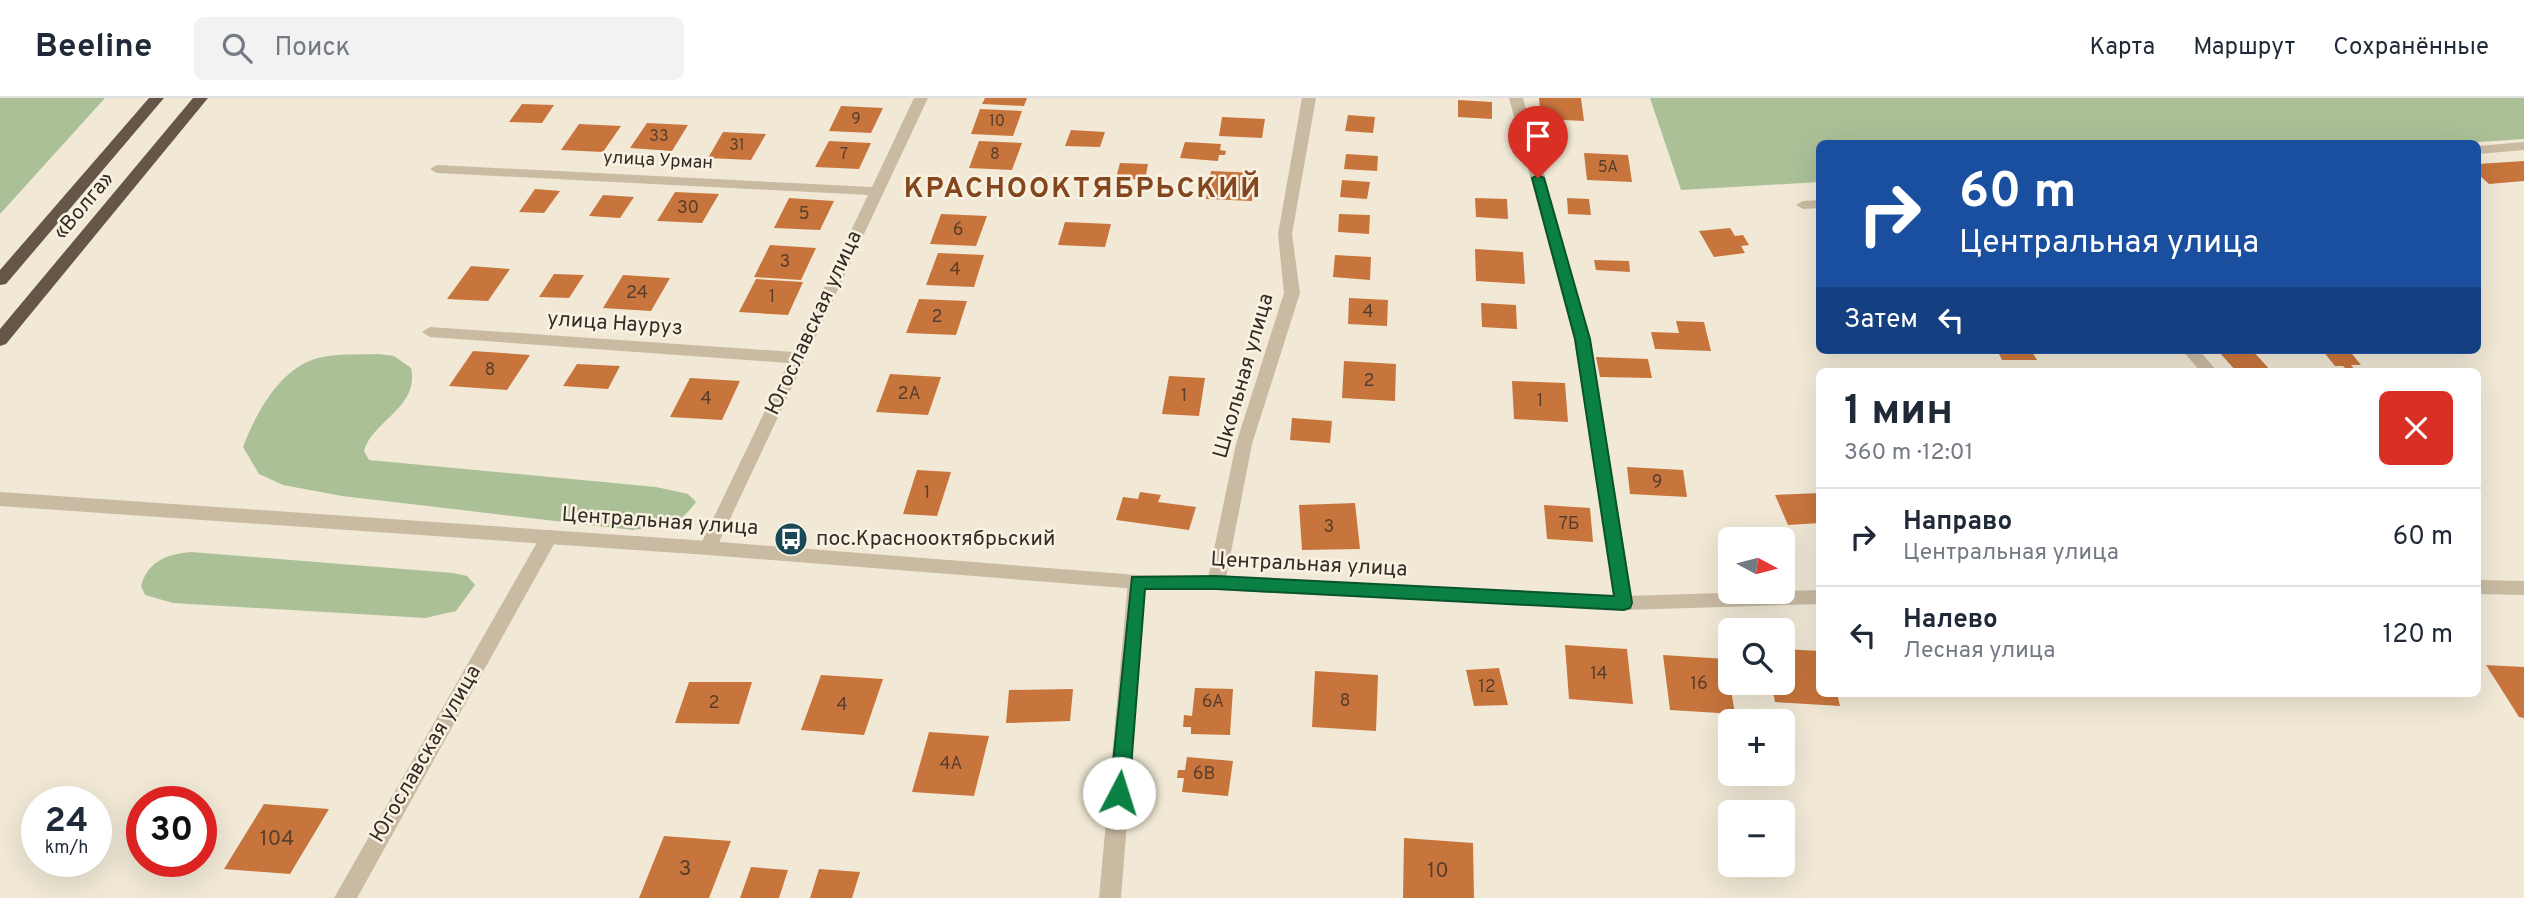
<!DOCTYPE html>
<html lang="ru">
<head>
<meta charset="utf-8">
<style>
  :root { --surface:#fff; --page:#f2f2f3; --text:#1f2937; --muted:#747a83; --line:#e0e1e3 }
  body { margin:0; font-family:Overpass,sans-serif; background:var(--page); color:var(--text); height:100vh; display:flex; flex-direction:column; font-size:26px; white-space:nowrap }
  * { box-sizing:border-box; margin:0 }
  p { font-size:23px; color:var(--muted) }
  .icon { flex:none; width:38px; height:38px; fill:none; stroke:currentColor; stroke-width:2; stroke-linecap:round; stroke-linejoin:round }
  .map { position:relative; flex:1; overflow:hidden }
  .side { position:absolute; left:1816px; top:270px; width:665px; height:329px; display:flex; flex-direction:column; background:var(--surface); border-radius:10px; box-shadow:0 7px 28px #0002 }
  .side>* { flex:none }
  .banner { position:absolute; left:1816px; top:42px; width:665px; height:214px; border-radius:10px; box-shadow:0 7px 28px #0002; background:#1a4fa0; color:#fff; overflow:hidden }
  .needle { width:46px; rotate:97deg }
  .fabs { position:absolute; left:1718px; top:429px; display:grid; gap:14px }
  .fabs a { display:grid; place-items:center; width:77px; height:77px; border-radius:10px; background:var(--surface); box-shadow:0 7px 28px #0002; font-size:35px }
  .speed { position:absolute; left:21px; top:688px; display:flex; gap:14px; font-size:35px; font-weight:700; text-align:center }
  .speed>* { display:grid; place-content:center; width:91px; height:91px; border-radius:50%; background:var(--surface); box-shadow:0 7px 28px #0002; line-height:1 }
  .speed small { font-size:18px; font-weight:400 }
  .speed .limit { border:10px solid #d22; background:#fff; color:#111 }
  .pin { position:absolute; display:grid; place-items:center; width:60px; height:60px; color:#fff; margin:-72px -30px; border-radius:50% 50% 50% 0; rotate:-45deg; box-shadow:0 0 7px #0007 }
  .pin .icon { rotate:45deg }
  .me { position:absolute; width:77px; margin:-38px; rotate:5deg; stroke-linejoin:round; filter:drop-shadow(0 0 5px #0008) }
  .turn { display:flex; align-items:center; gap:24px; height:147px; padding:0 28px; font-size:32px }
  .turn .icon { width:91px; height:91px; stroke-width:2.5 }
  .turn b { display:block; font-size:49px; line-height:60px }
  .then { display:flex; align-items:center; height:66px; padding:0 28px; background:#0003; gap:14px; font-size:26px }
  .round { display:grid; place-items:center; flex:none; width:74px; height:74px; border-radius:10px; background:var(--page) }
  .headline { display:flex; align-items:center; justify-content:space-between; height:119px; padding:0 28px }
  h1 { font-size:42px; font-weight:700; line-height:52px }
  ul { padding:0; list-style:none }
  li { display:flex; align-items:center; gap:21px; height:98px; padding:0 28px; border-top:2px solid var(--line) }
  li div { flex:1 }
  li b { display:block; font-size:26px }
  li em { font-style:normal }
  header { display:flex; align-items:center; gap:42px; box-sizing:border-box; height:98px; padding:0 35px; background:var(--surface); border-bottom:2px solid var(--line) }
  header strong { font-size:33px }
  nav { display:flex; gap:38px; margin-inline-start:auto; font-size:24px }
  .search { width:490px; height:63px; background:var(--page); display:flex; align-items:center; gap:18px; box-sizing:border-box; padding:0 24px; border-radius:10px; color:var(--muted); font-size:26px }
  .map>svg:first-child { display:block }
  .green { fill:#abc097 }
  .building { fill:#c8753d }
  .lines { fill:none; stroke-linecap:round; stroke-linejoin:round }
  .minor { fill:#c9baa2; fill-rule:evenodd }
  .tertiary { fill:#c9baa2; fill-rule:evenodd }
  .trunk { fill:#665648; fill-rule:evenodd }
  .route { fill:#0b8043; stroke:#07532c; stroke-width:2 }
  .labels { text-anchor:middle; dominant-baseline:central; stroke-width:5; stroke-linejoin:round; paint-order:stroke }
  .far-number-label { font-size:16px; fill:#583e2b }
  .far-street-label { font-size:18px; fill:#332c25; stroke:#f9f2e2 }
  .number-label { font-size:18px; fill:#583e2b }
  .street-label { font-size:21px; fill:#332c25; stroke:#f9f2e2 }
  .poi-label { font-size:21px; fill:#332c25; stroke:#f9f2e2; text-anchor:start }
  .near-number-label { font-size:21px; fill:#583e2b }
  .district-label { font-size:28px; font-weight:bold; letter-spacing:2px; fill:#83461d; stroke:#f9f2e2 }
</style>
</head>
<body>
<header>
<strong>Beeline</strong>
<div class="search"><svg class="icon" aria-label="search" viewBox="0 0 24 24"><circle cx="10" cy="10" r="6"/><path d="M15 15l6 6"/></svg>Поиск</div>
<nav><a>Карта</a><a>Маршрут</a><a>Сохранённые</a></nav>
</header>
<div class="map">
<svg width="2524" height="800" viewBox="0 0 2524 800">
  <rect width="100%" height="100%" fill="#f1e9d6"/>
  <path class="green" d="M 0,0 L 105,0 L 0,116 Z
    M 1650,0 L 2524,0 L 2524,41 L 2449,46 L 1820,46 L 1820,84 L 1681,92 Z
    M 379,256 L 394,258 L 411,270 C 420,309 372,323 364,353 L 369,362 L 656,389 L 688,396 L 696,404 C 676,431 665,428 633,432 L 342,398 L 283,387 L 259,376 L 243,349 C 256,315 280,270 318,260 C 337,255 359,257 379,256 Z
    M 191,454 L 453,475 L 467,478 L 475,487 L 456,513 L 425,520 L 173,505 L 145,497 L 141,488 C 148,463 167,456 191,454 Z"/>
  <path class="building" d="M 985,0 L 1027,0 L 1024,8 L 982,6 Z
    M 1539,0 L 1581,0 L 1584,23 L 1541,21 Z
    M 1458,2 L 1492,4 L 1492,21 L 1458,19 Z
    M 522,6 L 554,7 L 542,25 L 509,24 Z
    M 841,8 L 883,10 L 871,35 L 829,33 Z
    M 980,11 L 1022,13 L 1013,38 L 971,36 Z
    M 1348,17 L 1375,19 L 1373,35 L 1345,33 Z
    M 1222,19 L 1265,21 L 1262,40 L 1219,38 Z
    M 647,25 L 688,27 L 672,53 L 630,50 Z
    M 579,26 L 621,28 L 603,54 L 561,52 Z
    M 1071,32 L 1105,34 L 1100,49 L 1065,48 Z
    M 723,34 L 766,36 L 751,62 L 708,60 Z
    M 829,43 L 871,45 L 859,71 L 815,69 Z
    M 979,43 L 1022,45 L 1012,72 L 969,70 Z
    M 1185,44 L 1221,46 L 1220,52 L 1226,53 L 1225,57 L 1219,57 L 1218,63 L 1180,60 Z
    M 1584,55 L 1628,57 L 1632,84 L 1587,82 Z
    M 1346,56 L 1378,58 L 1377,73 L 1344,71 Z
    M 2524,63 L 2524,83 L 2489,86 L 2478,76 L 2478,66 Z
    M 1120,65 L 1148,66 L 1145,82 L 1116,80 Z
    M 1211,73 L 1256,75 L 1252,103 L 1206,101 Z
    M 1342,82 L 1370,84 L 1367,101 L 1340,99 Z
    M 535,91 L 560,93 L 544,115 L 519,114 Z
    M 675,94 L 719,96 L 702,125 L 657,123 Z
    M 603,97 L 634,99 L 620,120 L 589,118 Z
    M 789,100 L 834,103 L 820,132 L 774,130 Z
    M 1475,100 L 1507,101 L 1508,121 L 1476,119 Z
    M 1567,100 L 1589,101 L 1591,117 L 1568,116 Z
    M 941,116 L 987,118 L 976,148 L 930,146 Z
    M 1339,116 L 1370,117 L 1369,136 L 1338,134 Z
    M 1065,124 L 1111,126 L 1105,149 L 1058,147 Z
    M 1730,130 L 1735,138 L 1743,137 L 1749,147 L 1741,148 L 1745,155 L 1714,159 L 1699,133 Z
    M 770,147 L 816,150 L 801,182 L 754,179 Z
    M 1475,151 L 1523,154 L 1525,186 L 1476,183 Z
    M 938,155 L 984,157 L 974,189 L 926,187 Z
    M 1335,157 L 1371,159 L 1370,182 L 1333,179 Z
    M 1594,162 L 1629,163 L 1630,174 L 1596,172 Z
    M 471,168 L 510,171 L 488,203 L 447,201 Z
    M 554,176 L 584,177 L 569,200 L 539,199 Z
    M 623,177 L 670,180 L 651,213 L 603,210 Z
    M 756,181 L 803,184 L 788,217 L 739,214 Z
    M 1349,200 L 1388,202 L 1387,228 L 1348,226 Z
    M 919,201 L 967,203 L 956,237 L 906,235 Z
    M 1481,205 L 1516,207 L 1517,231 L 1482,229 Z
    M 1676,223 L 1704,224 L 1711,253 L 1655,251 L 1651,234 L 1679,235 Z
    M 1997,252 L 2031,252 L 2037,262 L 2002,262 Z
    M 2240,252 L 2252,252 L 2271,273 L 2236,273 L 2219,254 Z
    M 2322,252 L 2349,252 L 2361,267 L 2351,267 L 2354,271 L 2346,271 L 2343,268 L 2335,268 Z
    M 473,253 L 530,257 L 507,292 L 449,288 Z
    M 1596,259 L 1648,261 L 1652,280 L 1600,279 Z
    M 1344,263 L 1396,266 L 1395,303 L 1342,300 Z
    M 577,266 L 620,268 L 608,291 L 563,288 Z
    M 890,276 L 941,279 L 928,317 L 876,314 Z
    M 1169,278 L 1205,280 L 1199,318 L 1162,316 Z
    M 690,280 L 740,283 L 722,322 L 670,319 Z
    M 1512,283 L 1565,285 L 1568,324 L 1514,321 Z
    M 1292,320 L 1332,323 L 1330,345 L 1290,342 Z
    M 1627,369 L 1683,372 L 1687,399 L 1630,396 Z
    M 917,372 L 951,374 L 937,418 L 903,416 Z
    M 1140,394 L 1161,397 L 1158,404 L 1196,409 L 1189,432 L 1116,422 L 1123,399 L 1138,401 Z
    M 1820,395 L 1820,425 L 1788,427 L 1775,397 Z
    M 1355,405 L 1360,451 L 1302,452 L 1299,407 Z
    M 1544,407 L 1590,410 L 1593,444 L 1547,441 Z
    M 1565,547 L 1627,551 L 1633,606 L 1569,601 Z
    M 1783,551 L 1820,553 L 1820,595 L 1837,595 L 1840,608 L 1775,604 L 1771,584 L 1783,584 Z
    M 1663,557 L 1726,561 L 1735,616 L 1670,612 Z
    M 2486,567 L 2524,569 L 2524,620 L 2519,619 Z
    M 1499,570 L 1508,607 L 1474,608 L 1466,572 Z
    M 1315,573 L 1378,577 L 1376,633 L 1312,629 Z
    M 821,577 L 883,581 L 864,637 L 801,632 Z
    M 689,584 L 752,584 L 739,626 L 675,625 Z
    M 1195,590 L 1233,591 L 1230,637 L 1191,636 L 1191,629 L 1183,629 L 1184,617 L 1192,618 Z
    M 1073,591 L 1070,623 L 1006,625 L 1009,592 Z
    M 929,634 L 989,638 L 974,698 L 912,694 Z
    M 1187,659 L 1233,663 L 1228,698 L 1182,694 L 1184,680 L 1177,680 L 1178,672 L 1185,672 Z
    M 264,706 L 329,711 L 290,776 L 224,771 Z
    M 664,738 L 731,743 L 709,800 L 639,800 Z
    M 1404,740 L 1473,745 L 1474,800 L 1403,800 Z
    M 751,769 L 788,772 L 779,800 L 740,800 Z
    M 819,771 L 860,774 L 852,800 L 810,800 Z"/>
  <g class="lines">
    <path class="minor" d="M 914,0 L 928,0 L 714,455 L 702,455 L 699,450 L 788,265 L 430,239 L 422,234 L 430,229 L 793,254 L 868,97 L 437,75 L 430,71 L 437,67 L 872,89 Z
      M 1302,0 L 1316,0 L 1292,136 L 1300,195 L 1252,346 L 1225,485 L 1223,490 L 1216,492 L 1209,490 L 1207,485 L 1236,346 L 1284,195 L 1278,136 Z
      M 1509,0 L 1523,0 L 1590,241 L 1633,505 L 1631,510 L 1624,512 L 1617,510 L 1615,505 L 1574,241 Z
      M 2524,44 L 2524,52 L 2478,56 L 2478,48 Z
      M 1820,102 L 1820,110 L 1803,111 L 1796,107 L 1803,103 Z
      M 2182,252 L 2199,252 L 2217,273 L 2200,273 Z
      M 549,432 L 555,434 L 558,439 L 357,800 L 334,800 L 543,434 Z
      M 1137,477 L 1144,479 L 1146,484 L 1121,800 L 1099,800 L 1128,484 L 1130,479 Z"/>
    <path class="tertiary" d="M 0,394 L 708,443 L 1137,477 L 1216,478 L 1624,498 L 1820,492 L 1820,506 L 1624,512 L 1216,492 L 1137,491 L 708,457 L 0,408 Z
      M 2478,482 L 2524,483 L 2524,497 L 2478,496 Z"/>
    <path class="trunk" d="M 149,0 L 164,0 L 6,186 L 0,187 L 0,172 Z
      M 193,0 L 208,0 L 6,246 L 0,248 L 0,231 Z"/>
  </g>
  <path class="route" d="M 1538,77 L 1544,80 L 1590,241 L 1632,505 L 1630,510 L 1624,512 L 1216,491 L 1145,491 L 1129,695 L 1126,700 L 1119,703 L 1113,700 L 1110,695 L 1132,479 L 1216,478 L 1614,498 L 1575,241 L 1532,80 Z"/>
  <defs>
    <symbol id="bus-disc" viewBox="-11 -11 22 22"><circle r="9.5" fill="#1a4855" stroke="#f9f2e2"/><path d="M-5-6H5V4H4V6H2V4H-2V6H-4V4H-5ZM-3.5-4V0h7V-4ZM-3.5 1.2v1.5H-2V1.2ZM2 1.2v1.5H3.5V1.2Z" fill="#fff"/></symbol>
  </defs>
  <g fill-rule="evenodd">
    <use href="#bus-disc" x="772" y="422" width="38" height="38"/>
  </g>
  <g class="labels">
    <g class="far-number-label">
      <text x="856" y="22">9</text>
      <text x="997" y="24">10</text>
      <text x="659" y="39">33</text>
      <text x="737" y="48">31</text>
      <text x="844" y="57">7</text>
      <text x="995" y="57">8</text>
      <text x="1608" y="70">5А</text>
    </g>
    <g class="far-street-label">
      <text transform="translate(658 63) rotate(3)">улица Урман</text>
    </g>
    <g class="number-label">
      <text x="688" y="110">30</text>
      <text x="804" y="116">5</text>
      <text x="958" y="132">6</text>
      <text x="785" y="164">3</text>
      <text x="955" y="172">4</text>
      <text x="637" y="195">24</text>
      <text x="772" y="199">1</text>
      <text x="1368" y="214">4</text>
      <text x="937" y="219">2</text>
      <text x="490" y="272">8</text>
      <text x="1369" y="283">2</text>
      <text x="909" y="296">2А</text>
      <text x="1184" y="298">1</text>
      <text x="706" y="301">4</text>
      <text x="1540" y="303">1</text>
      <text x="1657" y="384">9</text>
      <text x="927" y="395">1</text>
      <text x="1569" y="426">7Б</text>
      <text x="1329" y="429">3</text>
      <text x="1599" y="576">14</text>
      <text x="1699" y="586">16</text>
      <text x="1487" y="589">12</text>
      <text x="1345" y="603">8</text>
      <text x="1213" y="604">6А</text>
      <text x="714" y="605">2</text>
      <text x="842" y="607">4</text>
      <text x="951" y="666">4А</text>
      <text x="1204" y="676">6В</text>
    </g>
    <g class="street-label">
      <text transform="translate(84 108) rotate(-50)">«Волга»</text>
      <text transform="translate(814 225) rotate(-65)">Югославская улица</text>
      <text transform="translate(615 226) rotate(4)">улица Науруз</text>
      <text transform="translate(1244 278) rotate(-74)">Школьная улица</text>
      <text transform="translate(660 424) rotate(4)">Центральная улица</text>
      <text transform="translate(1309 467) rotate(3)">Центральная улица</text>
      <text transform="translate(426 656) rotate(-60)">Югославская улица</text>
    </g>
    <g class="poi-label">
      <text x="816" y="441">пос.Краснооктябрьский</text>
    </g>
    <g class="near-number-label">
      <text x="277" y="741">104</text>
      <text x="685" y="771">3</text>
      <text x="1438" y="773">10</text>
    </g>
    <g class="district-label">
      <text x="1083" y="92">КРАСНООКТЯБРЬСКИЙ</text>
    </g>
  </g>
</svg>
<div class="fabs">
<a><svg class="needle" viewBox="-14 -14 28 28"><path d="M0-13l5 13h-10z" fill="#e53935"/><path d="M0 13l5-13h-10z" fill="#747a83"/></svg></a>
<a><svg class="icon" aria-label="search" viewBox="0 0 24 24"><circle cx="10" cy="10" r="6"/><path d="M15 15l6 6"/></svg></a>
<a>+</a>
<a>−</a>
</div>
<div class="speed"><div>24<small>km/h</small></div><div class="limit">30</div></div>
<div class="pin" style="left:1538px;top:80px;background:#d93025"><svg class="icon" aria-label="arrive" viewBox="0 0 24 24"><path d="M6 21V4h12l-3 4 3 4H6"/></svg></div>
<svg class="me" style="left:1119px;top:695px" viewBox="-20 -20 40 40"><circle r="19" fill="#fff"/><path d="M0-13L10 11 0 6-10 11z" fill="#0b8043"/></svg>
<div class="banner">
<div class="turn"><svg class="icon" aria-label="right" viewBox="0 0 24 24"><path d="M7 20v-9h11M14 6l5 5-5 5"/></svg><div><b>60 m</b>Центральная улица</div></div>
<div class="then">Затем<svg class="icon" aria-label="left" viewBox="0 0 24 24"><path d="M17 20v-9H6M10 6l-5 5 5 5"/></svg></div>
</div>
<section class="side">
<div class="headline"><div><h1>1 мин</h1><p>360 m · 12:01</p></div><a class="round" style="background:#d93025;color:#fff"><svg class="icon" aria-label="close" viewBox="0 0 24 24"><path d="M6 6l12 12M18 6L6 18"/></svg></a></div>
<ul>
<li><svg class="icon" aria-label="right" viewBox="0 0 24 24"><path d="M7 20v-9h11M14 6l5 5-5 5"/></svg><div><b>Направо</b><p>Центральная улица</p></div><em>60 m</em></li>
<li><svg class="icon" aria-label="left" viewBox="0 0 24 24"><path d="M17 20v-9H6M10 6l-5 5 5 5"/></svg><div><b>Налево</b><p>Лесная улица</p></div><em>120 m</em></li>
</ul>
</section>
</div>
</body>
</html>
